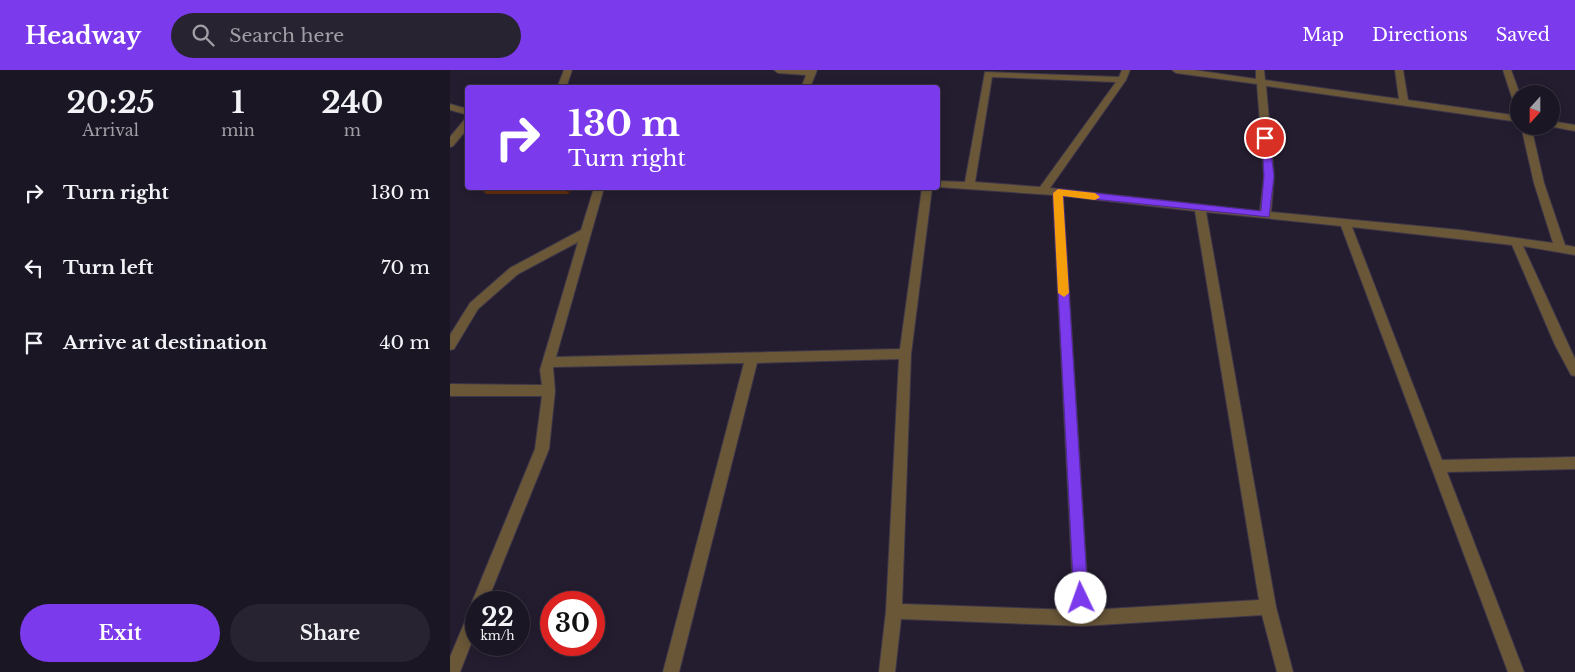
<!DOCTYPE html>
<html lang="en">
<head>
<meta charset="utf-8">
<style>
  :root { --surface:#1b1624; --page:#282331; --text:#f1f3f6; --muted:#a09fa6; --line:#393541; --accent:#7c3aed }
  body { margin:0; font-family:"Libre Baskerville",serif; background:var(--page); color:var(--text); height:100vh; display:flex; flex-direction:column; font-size:19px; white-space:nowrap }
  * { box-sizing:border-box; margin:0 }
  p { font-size:16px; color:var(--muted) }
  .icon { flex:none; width:28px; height:28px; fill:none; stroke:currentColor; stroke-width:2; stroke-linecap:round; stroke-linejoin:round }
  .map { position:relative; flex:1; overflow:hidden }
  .panel { display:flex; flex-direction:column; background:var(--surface); width:450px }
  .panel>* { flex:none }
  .top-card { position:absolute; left:15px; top:15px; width:475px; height:105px; border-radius:5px; box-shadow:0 2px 12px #0003,0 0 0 1px var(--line); background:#7c3aed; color:#fff; overflow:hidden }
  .needle { width:32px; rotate:201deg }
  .tools { position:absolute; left:1060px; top:15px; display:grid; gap:10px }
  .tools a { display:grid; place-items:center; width:50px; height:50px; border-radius:50%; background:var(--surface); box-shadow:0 2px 12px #0003,0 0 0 1px var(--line); font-size:25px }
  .speed { position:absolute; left:15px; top:521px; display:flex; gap:10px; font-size:25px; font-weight:700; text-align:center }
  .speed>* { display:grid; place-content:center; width:65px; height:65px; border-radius:50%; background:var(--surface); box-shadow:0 2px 12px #0003,0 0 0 1px var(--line); line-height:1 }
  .speed small { font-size:12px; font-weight:400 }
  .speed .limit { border:8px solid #d22; background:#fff; color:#111 }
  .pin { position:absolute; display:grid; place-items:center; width:42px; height:42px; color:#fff; margin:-21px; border:2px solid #fff; border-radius:50%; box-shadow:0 1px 5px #0007 }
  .me { position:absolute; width:55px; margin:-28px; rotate:357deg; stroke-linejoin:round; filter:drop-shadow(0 0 4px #0008) }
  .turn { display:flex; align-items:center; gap:18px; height:105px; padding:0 20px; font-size:22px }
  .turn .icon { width:65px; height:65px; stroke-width:2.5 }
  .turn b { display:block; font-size:35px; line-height:42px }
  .eta { display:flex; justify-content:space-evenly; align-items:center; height:85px; text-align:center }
  .eta b { font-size:30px; font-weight:700; line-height:35px }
  .primary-button { display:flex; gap:10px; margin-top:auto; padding:10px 20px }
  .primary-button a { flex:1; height:58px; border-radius:30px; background:var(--accent); color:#fff; font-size:20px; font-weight:700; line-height:58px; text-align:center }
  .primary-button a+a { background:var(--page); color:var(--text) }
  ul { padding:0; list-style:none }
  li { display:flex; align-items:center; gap:15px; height:75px; padding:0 20px }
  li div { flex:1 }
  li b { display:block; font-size:19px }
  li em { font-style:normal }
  header { display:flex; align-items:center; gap:30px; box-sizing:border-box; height:70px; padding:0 25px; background:var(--accent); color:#fff }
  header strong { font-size:24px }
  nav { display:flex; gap:28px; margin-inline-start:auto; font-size:18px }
  .search { width:350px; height:45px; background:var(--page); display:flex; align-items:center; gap:12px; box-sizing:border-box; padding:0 18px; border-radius:28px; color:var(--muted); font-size:19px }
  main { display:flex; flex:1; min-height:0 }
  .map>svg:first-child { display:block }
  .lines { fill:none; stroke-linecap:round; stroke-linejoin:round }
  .minor-casing { stroke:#3e3749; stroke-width:2 }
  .minor { fill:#6a5738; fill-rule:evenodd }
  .wall { fill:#633110 }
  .shaded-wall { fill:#442113 }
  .route { fill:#7c3aed; stroke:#51269a }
  .slow { fill:#f59e0b }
</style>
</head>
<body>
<header>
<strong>Headway</strong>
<div class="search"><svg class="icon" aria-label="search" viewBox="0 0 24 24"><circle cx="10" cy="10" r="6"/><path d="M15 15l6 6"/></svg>Search here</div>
<nav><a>Map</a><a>Directions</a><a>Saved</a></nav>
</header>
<main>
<section class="panel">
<div class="eta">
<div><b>20:25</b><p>Arrival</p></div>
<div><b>1</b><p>min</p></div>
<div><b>240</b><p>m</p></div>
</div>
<ul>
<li><svg class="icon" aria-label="right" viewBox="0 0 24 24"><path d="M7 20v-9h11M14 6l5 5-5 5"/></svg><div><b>Turn right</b></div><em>130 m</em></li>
<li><svg class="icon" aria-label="left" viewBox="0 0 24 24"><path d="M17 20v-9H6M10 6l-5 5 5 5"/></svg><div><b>Turn left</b></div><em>70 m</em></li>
<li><svg class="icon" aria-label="arrive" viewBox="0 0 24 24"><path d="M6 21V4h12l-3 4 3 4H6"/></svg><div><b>Arrive at destination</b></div><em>40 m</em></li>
</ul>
<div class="primary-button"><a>Exit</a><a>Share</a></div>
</section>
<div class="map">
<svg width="1125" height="602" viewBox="0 0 1125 602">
  <rect width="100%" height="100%" fill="#241d30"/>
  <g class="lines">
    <defs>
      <path id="minor" d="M 114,0 L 122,0 L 116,18 L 107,18 Z
        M 324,0 L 367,0 L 360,18 L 351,18 L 356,5 L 328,3 Z
        M 672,0 L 680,0 L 676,10 L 600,118 L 810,141 L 814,106 L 807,14 L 726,3 L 722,0 L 744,0 L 806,9 L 806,0 L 814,0 L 815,10 L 949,29 L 945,0 L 953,0 L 958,30 L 1069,46 L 1069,52 L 816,16 L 824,106 L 821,142 L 1010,160 L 1103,173 L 1084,113 L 1071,56 L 1081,56 L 1094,113 L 1115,175 L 1125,177 L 1125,185 L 1073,176 L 1125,289 L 1125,306 L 1121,305 L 1105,275 L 1062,175 L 902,157 L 992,390 L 1125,387 L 1125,399 L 997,402 L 1074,602 L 1058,602 L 891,156 L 756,142 L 826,537 L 843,602 L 827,602 L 812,545 L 632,556 L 451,549 L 445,602 L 429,602 L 436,541 L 449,289 L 307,293 L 229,602 L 213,602 L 294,293 L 103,297 L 105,321 L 99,379 L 37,532 L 26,532 L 26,561 L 10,602 L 0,602 L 0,587 L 21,537 L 24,535 L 22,532 L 85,379 L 92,326 L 0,326 L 0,314 L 92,315 L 90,300 L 128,172 L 68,204 L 28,239 L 4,279 L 0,280 L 0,265 L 20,233 L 60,198 L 131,160 L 144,118 L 154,118 L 106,287 L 450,279 L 472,118 L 482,118 L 461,284 L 452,534 L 624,540 L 603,125 L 488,117 L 488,111 L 515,112 L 535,2 L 669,7 ZM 542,7 L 666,12 L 590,117 L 525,112 ZM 613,126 L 745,141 L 809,530 L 639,540 Z
        M 1053,0 L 1061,0 L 1070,24 L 1069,37 L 1064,34 Z
        M 0,34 L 18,39 L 18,45 L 0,40 Z
        M 18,48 L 18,58 L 3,76 L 0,77 L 0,67 L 15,49 Z
        M 1101,51 L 1125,55 L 1125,61 L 1098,56 L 1101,56 Z"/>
    </defs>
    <use href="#minor" class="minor-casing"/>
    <use href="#minor" class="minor"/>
  </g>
  <path class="wall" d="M 30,118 L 122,118 L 119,124 L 36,124 Z"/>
  <path class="shaded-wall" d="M 114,118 L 122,118 L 119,124 Z"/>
  <path class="route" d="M 812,66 L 819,68 L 824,106 L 819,147 L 613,126 L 638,528 L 636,533 L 631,535 L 626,533 L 624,528 L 603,123 L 608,119 L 811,141 L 814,106 Z"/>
  <path class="slow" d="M 608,119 L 645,123 L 650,127 L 645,130 L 613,126 L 619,223 L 614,227 L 608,223 L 603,123 Z"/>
</svg>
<div class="tools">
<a><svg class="needle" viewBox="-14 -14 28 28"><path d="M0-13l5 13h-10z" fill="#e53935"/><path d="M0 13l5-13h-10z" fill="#a09fa6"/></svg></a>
</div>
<div class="speed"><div>22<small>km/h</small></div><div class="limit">30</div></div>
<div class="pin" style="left:815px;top:68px;background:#d93025"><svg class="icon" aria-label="arrive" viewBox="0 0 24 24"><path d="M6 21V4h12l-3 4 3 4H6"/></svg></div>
<svg class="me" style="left:631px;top:528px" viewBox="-20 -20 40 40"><circle r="19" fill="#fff"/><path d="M0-13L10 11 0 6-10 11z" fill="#7c3aed"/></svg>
<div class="top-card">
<div class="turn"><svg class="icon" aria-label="right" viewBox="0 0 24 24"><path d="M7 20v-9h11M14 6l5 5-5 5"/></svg><div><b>130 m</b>Turn right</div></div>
</div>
</div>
</main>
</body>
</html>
